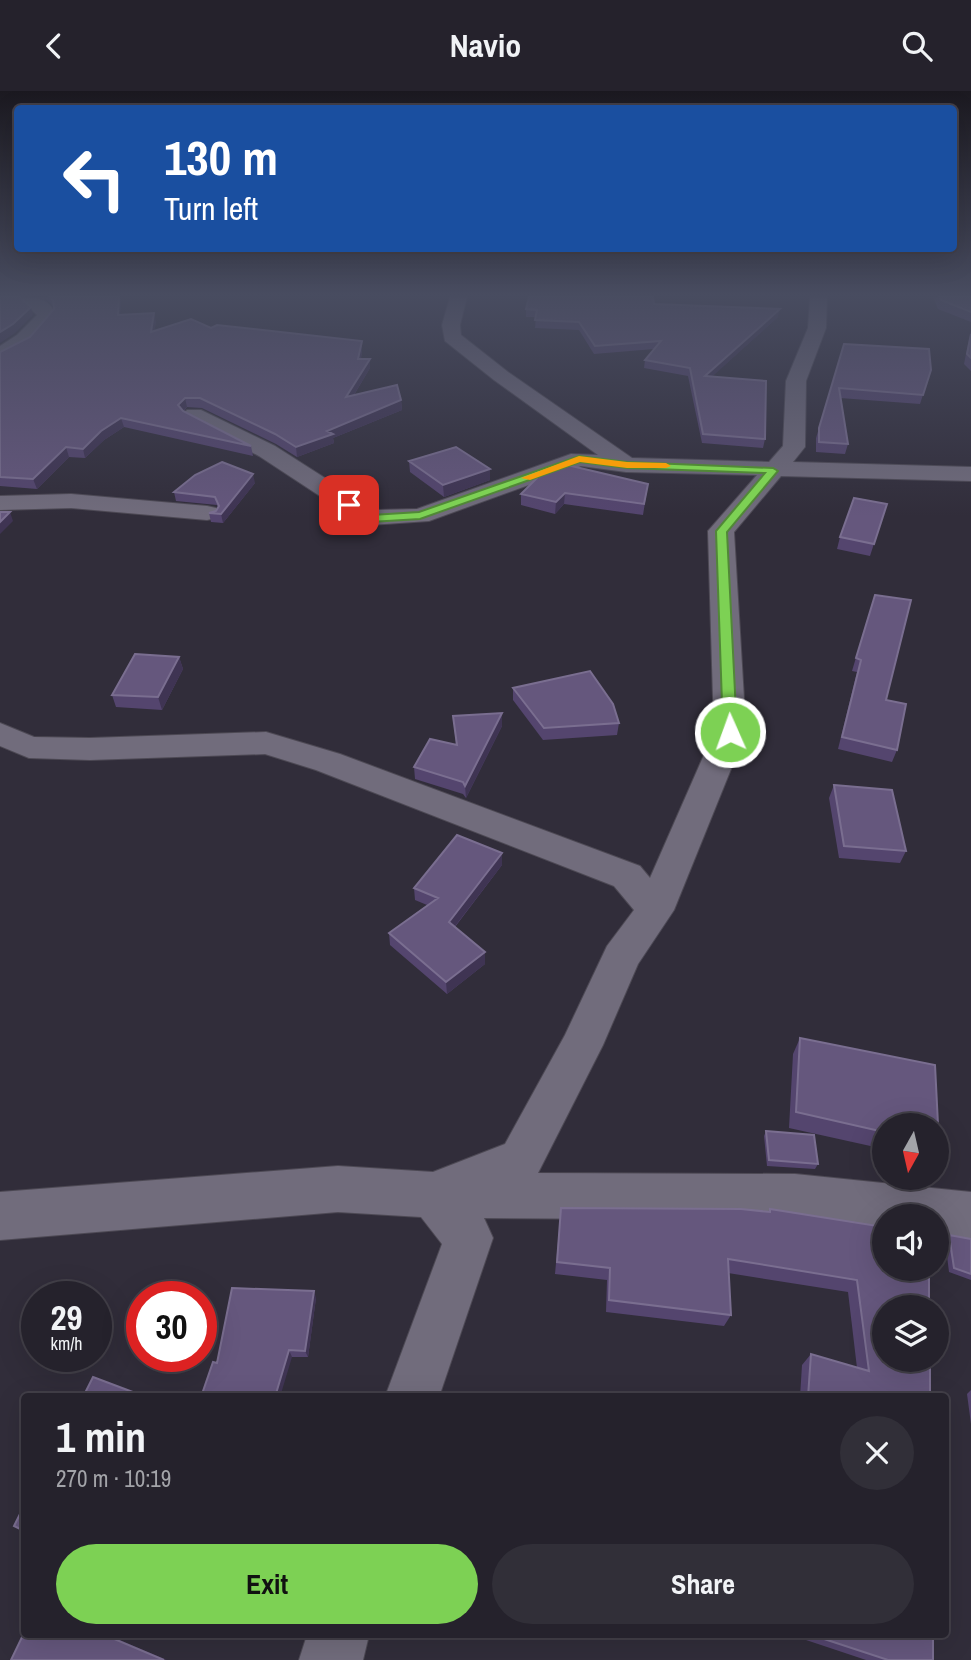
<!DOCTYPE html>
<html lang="en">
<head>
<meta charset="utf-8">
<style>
  :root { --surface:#25222c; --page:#312f38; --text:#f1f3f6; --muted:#a3a4a9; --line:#423f48; --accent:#7dd154 }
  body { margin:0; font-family:"Archivo Narrow",sans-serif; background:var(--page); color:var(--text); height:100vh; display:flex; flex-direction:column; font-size:26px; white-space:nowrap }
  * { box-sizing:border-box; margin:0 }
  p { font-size:23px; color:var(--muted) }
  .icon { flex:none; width:38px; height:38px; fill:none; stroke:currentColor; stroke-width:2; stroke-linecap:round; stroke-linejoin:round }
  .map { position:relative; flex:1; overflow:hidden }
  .sheet { position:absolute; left:21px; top:1302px; width:928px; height:245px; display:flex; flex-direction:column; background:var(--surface); border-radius:7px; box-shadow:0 7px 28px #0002,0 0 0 2px var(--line) }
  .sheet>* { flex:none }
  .guide { position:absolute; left:14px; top:14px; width:943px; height:147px; border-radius:7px; box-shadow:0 7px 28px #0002,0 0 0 2px var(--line); background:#1a4fa0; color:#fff; overflow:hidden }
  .needle { width:46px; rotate:188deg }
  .controls { position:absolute; left:872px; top:1022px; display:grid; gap:14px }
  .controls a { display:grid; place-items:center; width:77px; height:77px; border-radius:50%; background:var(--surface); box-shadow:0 7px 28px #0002,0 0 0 2px var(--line); font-size:35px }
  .speed { position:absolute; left:21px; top:1190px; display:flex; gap:14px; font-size:35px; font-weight:700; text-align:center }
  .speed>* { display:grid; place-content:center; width:91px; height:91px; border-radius:50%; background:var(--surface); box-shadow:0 7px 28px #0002,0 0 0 2px var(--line); line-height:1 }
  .speed small { font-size:18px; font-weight:400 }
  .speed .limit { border:10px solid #d22; background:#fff; color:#111 }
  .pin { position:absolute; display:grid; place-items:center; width:60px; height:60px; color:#fff; margin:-30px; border-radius:14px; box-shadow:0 4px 10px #0006 }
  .me { position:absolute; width:77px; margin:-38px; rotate:358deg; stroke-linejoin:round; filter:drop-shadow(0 0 5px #0008) }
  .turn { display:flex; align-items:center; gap:24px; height:147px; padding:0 35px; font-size:32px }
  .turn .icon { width:91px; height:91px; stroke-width:2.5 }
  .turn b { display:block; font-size:49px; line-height:60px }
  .round { display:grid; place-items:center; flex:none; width:74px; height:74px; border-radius:37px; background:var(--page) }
  .overview { display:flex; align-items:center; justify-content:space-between; height:119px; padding:0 35px }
  h1 { font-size:42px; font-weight:700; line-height:52px }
  .button { display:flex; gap:14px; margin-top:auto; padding:14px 35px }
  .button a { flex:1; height:80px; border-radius:42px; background:var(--accent); color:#111; font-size:28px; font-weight:700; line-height:80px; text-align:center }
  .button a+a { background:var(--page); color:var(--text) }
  header { display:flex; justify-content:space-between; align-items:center; height:91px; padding:0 35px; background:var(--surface); font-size:32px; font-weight:700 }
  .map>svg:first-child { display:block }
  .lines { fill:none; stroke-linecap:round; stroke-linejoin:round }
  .street-casing { stroke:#4d4954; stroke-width:2 }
  .street { fill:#716c7c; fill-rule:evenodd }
  .wall { fill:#54456e }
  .shaded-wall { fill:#3f3453 }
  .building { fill:#65577d; stroke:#7a6e90; stroke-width:2 }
  .route { fill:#7dd154; stroke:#518837; stroke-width:2 }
  .slow { fill:#f59e0b }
</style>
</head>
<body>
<header><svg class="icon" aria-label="back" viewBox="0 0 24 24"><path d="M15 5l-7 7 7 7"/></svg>Navio<svg class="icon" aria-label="search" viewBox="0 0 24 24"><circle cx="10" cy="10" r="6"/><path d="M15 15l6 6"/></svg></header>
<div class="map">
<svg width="971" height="1569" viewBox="0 0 971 1569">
  <rect width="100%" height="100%" fill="#312d3a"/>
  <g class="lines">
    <defs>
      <path id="street" d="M 17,206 C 32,206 52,206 55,225 L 31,252 L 0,269 L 0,255 L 17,244 L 37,224 Z
        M 450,206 L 467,206 L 460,234 L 461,244 L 508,281 L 632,367 L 769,371 L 783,355 L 786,290 L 808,237 L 810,206 L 827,206 L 826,237 L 806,290 L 805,356 L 793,371 L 971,376 L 971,390 L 781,385 L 734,441 L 746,641 L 674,819 L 638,873 L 603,954 L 538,1082 L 795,1083 L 971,1101 L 971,1149 L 936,1145 L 936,1125 L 884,1125 L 884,1139 L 795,1129 L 484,1127 L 493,1147 L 439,1306 L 385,1306 L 442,1153 L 421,1126 L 338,1121 L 0,1149 L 0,1101 L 338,1075 L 433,1081 L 505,1053 L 565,944 L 607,855 L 634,819 L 614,795 L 316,679 L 265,663 L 90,669 L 29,667 L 0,655 L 0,632 L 34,646 L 90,647 L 266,641 L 340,663 L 640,775 L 650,787 L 714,641 L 708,440 L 757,384 L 626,381 L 581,375 L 429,430 L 370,434 L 361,432 L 259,365 L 187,327 L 183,323 L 187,319 L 201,319 L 275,355 L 375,419 L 417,418 L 571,363 L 598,364 L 494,289 L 445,250 L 442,234 Z
        M 71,403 L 207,415 L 216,417 L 219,422 L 216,427 L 207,429 L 71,417 L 0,419 L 0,405 Z
        M 307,1544 L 369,1544 L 363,1569 L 299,1569 Z"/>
    </defs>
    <use href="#street" class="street-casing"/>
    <use href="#street" class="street"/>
  </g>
  <path class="wall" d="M 33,206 L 121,206 L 120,224 L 156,230 L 154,240 L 211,237 L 362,250 L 362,259 L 361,268 L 370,268 L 370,277 L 354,304 L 401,309 L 402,319 L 333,347 L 334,352 L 297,366 L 276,353 L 202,317 L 187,316 L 184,320 L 251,355 L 253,365 L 124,336 L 104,349 L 85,367 L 69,366 L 37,398 L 0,395 L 0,261 L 30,246 L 54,218 L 54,216 L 47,209 Z
    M 933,206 L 971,206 L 971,231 L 938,218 Z
    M 654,213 L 778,226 L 712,285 L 765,348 L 763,357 L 702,352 L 688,285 L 644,277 L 645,269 L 654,258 L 594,263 L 579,239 L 535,237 L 536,226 L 526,226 L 526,218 Z
    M 971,240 L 971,280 L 964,273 L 969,248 Z
    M 844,253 L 931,279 L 920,313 L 840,307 L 848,353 L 845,363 L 816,361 L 816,347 L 819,337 Z
    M 409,370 L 490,389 L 444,406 L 410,381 Z
    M 255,392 L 223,432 L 211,431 L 209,422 L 216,420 L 218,417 L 217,414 L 176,410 L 174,401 Z
    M 648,393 L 643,424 L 564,413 L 555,423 L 521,414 L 521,403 Z
    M 887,413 L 870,465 L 837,458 L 840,446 Z
    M 871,516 L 886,609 L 897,659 L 892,671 L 838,658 L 857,581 L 852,580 Z
    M 179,566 L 183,578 L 162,619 L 116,616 L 112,604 Z
    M 513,597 L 619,632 L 617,644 L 543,649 L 513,609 Z
    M 502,622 L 502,635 L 466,707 L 463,703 L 415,688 L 414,676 L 456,653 L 453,625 Z
    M 834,694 L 906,760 L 900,772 L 839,767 L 829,707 Z
    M 502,774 L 455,836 L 485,873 L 447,903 L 390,854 L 389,842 L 427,814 L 415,809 L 414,797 Z
    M 800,947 L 935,974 L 939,1053 L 936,1057 L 936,1034 L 884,1034 L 884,1058 L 789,1037 L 793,963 Z
    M 766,1040 L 818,1073 L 815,1078 L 767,1075 L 764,1045 Z
    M 561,1117 L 768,1121 L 770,1118 L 884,1136 L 930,1306 L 800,1306 L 802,1274 L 811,1263 L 857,1277 L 848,1201 L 728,1182 L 731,1224 L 724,1235 L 606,1221 L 607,1189 L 555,1183 Z
    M 949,1144 L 971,1148 L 971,1189 L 949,1181 L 945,1149 Z
    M 316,1207 L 308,1266 L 292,1266 L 217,1272 Z
    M 971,1299 L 971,1333 L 967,1303 Z
    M 791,1544 L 933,1544 L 933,1569 L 866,1569 Z"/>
  <path class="shaded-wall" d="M 119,206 L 121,206 L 120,233 L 118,224 Z
    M 31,216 L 33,224 L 15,242 L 0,252 L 0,241 Z
    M 780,218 L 778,226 L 704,293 L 705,285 Z
    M 154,222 L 156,230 L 153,250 L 151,241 Z
    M 362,250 L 362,259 L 359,276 L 358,268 Z
    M 370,268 L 370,277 L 347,315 L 346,306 Z
    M 185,307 L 187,316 L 180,323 L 178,314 Z
    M 401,309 L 402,319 L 333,347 L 334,352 L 297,366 L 296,356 L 327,340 Z
    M 121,327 L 124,336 L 104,349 L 85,367 L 83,358 L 101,340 Z
    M 66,356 L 69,366 L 37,398 L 33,388 Z
    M 490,378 L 490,389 L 444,406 L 443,394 Z
    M 253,383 L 255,392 L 223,432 L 221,423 Z
    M 565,402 L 564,413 L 555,423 L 556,411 Z
    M 10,421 L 13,430 L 0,443 L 0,431 Z
    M 179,566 L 183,578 L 162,619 L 158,606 Z
    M 502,622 L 502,635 L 466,707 L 465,695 Z
    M 502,762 L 502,774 L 449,843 L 449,831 Z
    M 485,861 L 485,873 L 447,903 L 446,891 Z
    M 314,1200 L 316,1207 L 308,1266 L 305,1260 Z
    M 289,1259 L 292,1266 L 280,1306 L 275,1306 Z
    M 105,1544 L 108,1544 L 167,1569 L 164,1569 Z"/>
  <path class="building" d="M 0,206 L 19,206 L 31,216 L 13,233 L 0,241 Z
    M 50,206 L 119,206 L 118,224 L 154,222 L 151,241 L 191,228 L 211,237 L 217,234 L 362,250 L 358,268 L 370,268 L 346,306 L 397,294 L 401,309 L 327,340 L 333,343 L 296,356 L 275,343 L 200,307 L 185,307 L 178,314 L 183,320 L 251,355 L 121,327 L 101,340 L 83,358 L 66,356 L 33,388 L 0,386 L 0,261 L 30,246 L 54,218 L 53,209 Z
    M 529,206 L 653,206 L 654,213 L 780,218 L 705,285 L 766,290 L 765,348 L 703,343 L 690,277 L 645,269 L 661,250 L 595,255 L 579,231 L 535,229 L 537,219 L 526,218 Z
    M 940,206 L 971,206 L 971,221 L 941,209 Z
    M 971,243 L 971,267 L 967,263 Z
    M 844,253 L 929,258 L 931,279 L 923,304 L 839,297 L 848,353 L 819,351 L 819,337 Z
    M 456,356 L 490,378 L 443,394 L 409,370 Z
    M 222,371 L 253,383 L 221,423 L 209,422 L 216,420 L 219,415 L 215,406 L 174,401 L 195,384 Z
    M 563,373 L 648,393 L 644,413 L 565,402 L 556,411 L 521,403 L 544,380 Z
    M 854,407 L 887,413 L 874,453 L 840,446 Z
    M 0,421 L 10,421 L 0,431 Z
    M 875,504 L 911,509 L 886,609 L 906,613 L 897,659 L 842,646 L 861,569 L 856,567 Z
    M 135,563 L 179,566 L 158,606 L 112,604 Z
    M 590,580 L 613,613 L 619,632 L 544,637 L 513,597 Z
    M 502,622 L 465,695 L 463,691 L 414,676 L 430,648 L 457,654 L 453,625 Z
    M 834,694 L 892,699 L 906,760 L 844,755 Z
    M 457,744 L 502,762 L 449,831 L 485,861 L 446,891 L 389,842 L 438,807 L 414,797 Z
    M 800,947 L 935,974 L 939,1053 L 936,1052 L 936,1034 L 884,1034 L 884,1041 L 796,1021 Z
    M 766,1040 L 814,1044 L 818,1073 L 769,1069 Z
    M 561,1117 L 741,1118 L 770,1121 L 770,1118 L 884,1136 L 884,1178 L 929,1178 L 929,1216 L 884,1216 L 884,1269 L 930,1269 L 930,1306 L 808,1306 L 811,1263 L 869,1280 L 857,1189 L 728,1168 L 731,1224 L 609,1209 L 610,1177 L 557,1171 Z
    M 949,1144 L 971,1148 L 971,1183 L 954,1177 Z
    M 232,1197 L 314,1200 L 305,1260 L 289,1259 L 275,1306 L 201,1306 L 213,1271 L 217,1272 Z
    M 93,1286 L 146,1306 L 83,1306 Z
    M 24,1415 L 24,1440 L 14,1435 Z
    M 24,1542 L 24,1544 L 105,1544 L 164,1569 L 11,1569 Z
    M 812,1544 L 933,1544 L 933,1569 L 888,1569 Z"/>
  <linearGradient id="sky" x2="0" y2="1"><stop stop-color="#1b1920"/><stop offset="0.48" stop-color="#484c60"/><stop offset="1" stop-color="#484c60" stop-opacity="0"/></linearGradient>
  <rect width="971" height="425" fill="url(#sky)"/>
  <path class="route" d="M 579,365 L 627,371 L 773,377 L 778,380 L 727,441 L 737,641 L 735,644 L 730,645 L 723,641 L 716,440 L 765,382 L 627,377 L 580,371 L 420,428 L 370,431 L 344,414 L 353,412 L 372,424 L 419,421 Z"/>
  <path class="slow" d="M 579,365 L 627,371 L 666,372 L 671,375 L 666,377 L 627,377 L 580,371 L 530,389 L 521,387 Z"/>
</svg>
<div class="controls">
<a><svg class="needle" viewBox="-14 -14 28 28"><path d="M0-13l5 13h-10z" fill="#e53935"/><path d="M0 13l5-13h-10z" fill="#a3a4a9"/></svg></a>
<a><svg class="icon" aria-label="sound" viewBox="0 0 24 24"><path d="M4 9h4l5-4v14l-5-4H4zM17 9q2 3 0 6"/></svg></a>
<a><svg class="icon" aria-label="layers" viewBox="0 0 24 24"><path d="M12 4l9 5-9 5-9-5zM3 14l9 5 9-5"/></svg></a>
</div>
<div class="speed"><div>29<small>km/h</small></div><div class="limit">30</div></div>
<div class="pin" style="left:349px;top:414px;background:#d93025"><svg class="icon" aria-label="arrive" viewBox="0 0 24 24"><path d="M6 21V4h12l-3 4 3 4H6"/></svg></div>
<svg class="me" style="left:730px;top:641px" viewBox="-20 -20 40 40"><circle r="17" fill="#7dd154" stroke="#fff" stroke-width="3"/><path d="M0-11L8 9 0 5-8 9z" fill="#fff"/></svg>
<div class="guide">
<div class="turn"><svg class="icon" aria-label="left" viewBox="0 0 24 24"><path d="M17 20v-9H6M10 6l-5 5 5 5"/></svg><div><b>130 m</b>Turn left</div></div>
</div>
<section class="sheet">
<div class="overview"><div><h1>1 min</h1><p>270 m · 10:19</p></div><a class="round"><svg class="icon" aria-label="close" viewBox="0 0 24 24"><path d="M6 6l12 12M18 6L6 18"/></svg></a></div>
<div class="button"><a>Exit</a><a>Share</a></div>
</section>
</div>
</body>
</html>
